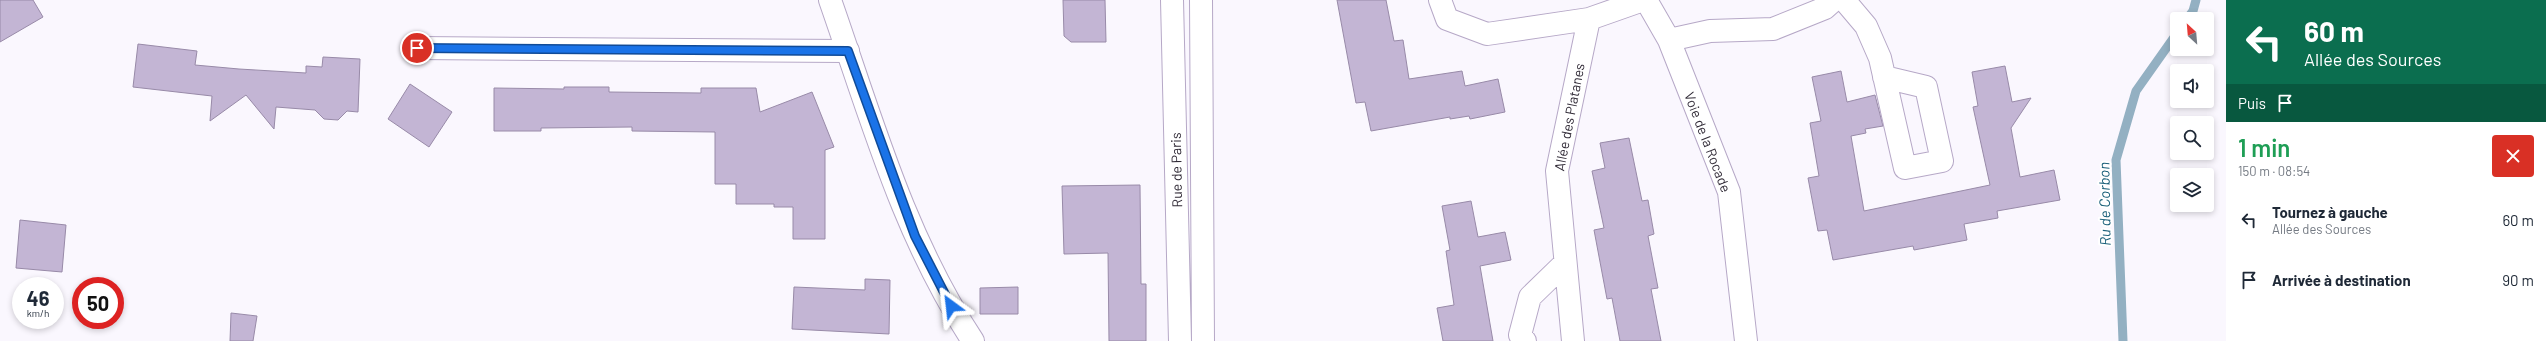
<!DOCTYPE html>
<html lang="fr">
<head>
<meta charset="utf-8">
<style>
  :root { --surface:#fff; --page:#f6f6f7; --text:#1f2937; --muted:#747a83 }
  body { margin:0; font-family:Barlow,sans-serif; background:var(--page); color:var(--text); height:100vh; display:flex; flex-direction:column; font-size:15px; white-space:nowrap }
  * { box-sizing:border-box; margin:0 }
  p { font-size:13px; color:var(--muted) }
  .icon { flex:none; width:22px; height:22px; fill:none; stroke:currentColor; stroke-width:2; stroke-linecap:round; stroke-linejoin:round }
  .map { position:relative; flex:1; overflow:hidden }
  .drawer { display:flex; flex-direction:column; background:var(--surface); width:320px }
  .drawer>* { flex:none }
  .hud { background:#0b6e4f; color:#fff; overflow:hidden }
  .needle { width:26px; rotate:334deg }
  .controls { position:absolute; left:2170px; top:12px; display:grid; gap:8px }
  .controls a { display:grid; place-items:center; width:44px; height:44px; border-radius:4px; background:var(--surface); box-shadow:0 2px 6px #0003; font-size:20px }
  .speed { position:absolute; left:12px; top:277px; display:flex; gap:8px; font-size:20px; font-weight:700; text-align:center }
  .speed>* { display:grid; place-content:center; width:52px; height:52px; border-radius:50%; background:var(--surface); box-shadow:0 2px 6px #0003; line-height:1 }
  .speed small { font-size:10px; font-weight:400 }
  .speed .limit { border:6px solid #d22; background:#fff; color:#111 }
  .pin { position:absolute; display:grid; place-items:center; width:34px; height:34px; color:#fff; margin:-17px; border:2px solid #fff; border-radius:50%; box-shadow:0 1px 4px #0007 }
  .me { position:absolute; width:44px; margin:-22px; rotate:330deg; stroke-linejoin:round; filter:drop-shadow(0 0 3px #0008) }
  .turn { display:flex; align-items:center; gap:14px; height:84px; padding:0 12px; font-size:18px }
  .turn .icon { width:52px; height:52px; stroke-width:2.5 }
  .turn b { display:block; font-size:28px; line-height:34px }
  .then { display:flex; align-items:center; height:38px; padding:0 12px; background:#0003; gap:8px; font-size:15px }
  .round { display:grid; place-items:center; flex:none; width:42px; height:42px; border-radius:4px; background:var(--page) }
  .summary { display:flex; align-items:center; justify-content:space-between; height:68px; padding:0 12px }
  h1 { font-size:24px; font-weight:600; line-height:30px; color:#1e9e55 }
  ul { padding:0; list-style:none }
  li { display:flex; align-items:center; gap:12px; height:60px; padding:0 12px }
  li div { flex:1 }
  li b { display:block; font-size:15px }
  li em { font-style:normal }
  main { display:flex; flex:1; min-height:0 }
  .map>svg:first-child { display:block }
  .lines { fill:none; stroke-linecap:round; stroke-linejoin:round }
  .stream { stroke:#93b0c2; stroke-width:9 }
  .building { fill:#c3b5d4; stroke:#988aa8 }
  .minor-casing { stroke:#b6a8c7; stroke-width:24 }
  .secondary-casing { stroke:#b6a8c7; stroke-width:24 }
  .minor { stroke:#fff; stroke-width:22 }
  .secondary { stroke:#fff; stroke-width:22 }
  .route-casing { stroke:#114b97; stroke-width:10 }
  .route { stroke:#1a73e8; stroke-width:7 }
  .labels { text-anchor:middle; dominant-baseline:central; stroke-width:4; stroke-linejoin:round; paint-order:stroke }
  .street-label { font-size:14px; fill:#302a36; stroke:#fff }
  .water-label { font-size:15px; font-style:italic; fill:#1b607a; stroke:#fff }
</style>
</head>
<body>
<main>
<div class="map">
<svg width="2226" height="341" viewBox="0 0 2226 341">
  <rect width="100%" height="100%" fill="#faf7fe"/>
  <g class="lines">
    <path class="stream" d="M 2187,19 L 2193,11 L 2196,0
      M 2123,341 L 2116,160 L 2136,91 L 2177,33"/>
  </g>
  <path class="building" d="M 0,0 L 33,0 L 43,17 L 0,42 Z
    M 1063,0 L 1105,0 L 1106,42 L 1071,42 L 1064,36 Z
    M 1337,0 L 1386,0 L 1394,41 L 1403,40 L 1409,79 L 1462,71 L 1465,86 L 1498,79 L 1505,112 L 1470,119 L 1469,116 L 1450,119 L 1450,117 L 1371,131 L 1365,102 L 1356,103 Z
    M 138,44 L 197,51 L 195,65 L 239,69 L 306,73 L 306,66 L 322,67 L 323,57 L 360,59 L 358,112 L 347,111 L 338,120 L 324,119 L 315,110 L 276,107 L 274,129 L 246,95 L 210,121 L 212,96 L 133,87 Z
    M 2005,66 L 2012,102 L 2031,98 L 2011,128 L 2020,177 L 2054,170 L 2060,200 L 1997,211 L 1998,218 L 1964,224 L 1967,240 L 1914,250 L 1913,246 L 1833,260 L 1827,230 L 1818,231 L 1808,178 L 1819,176 L 1810,123 L 1821,121 L 1812,77 L 1841,71 L 1847,102 L 1875,95 L 1883,126 L 1865,129 L 1866,133 L 1851,136 L 1864,211 L 1990,185 L 1973,107 L 1978,106 L 1972,72 Z
    M 410,84 L 452,112 L 429,147 L 388,119 Z
    M 564,87 L 609,87 L 609,92 L 701,93 L 701,88 L 756,88 L 760,112 L 812,92 L 834,147 L 825,150 L 825,239 L 793,239 L 793,207 L 774,207 L 774,204 L 736,204 L 736,184 L 715,184 L 715,132 L 632,131 L 632,127 L 541,128 L 541,131 L 494,131 L 494,88 L 564,89 Z
    M 1629,138 L 1642,201 L 1648,200 L 1654,234 L 1648,236 L 1658,288 L 1651,289 L 1661,341 L 1620,341 L 1612,298 L 1607,299 L 1594,230 L 1604,228 L 1592,171 L 1605,168 L 1600,143 Z
    M 1140,185 L 1141,284 L 1146,284 L 1146,341 L 1109,341 L 1108,253 L 1064,254 L 1062,186 Z
    M 1471,201 L 1478,237 L 1505,232 L 1511,260 L 1480,266 L 1493,341 L 1443,341 L 1437,308 L 1454,305 L 1446,251 L 1450,250 L 1442,206 Z
    M 20,220 L 66,225 L 62,272 L 16,268 Z
    M 865,279 L 890,280 L 889,334 L 792,329 L 794,287 L 865,290 Z
    M 1018,287 L 1018,314 L 980,314 L 980,288 Z
    M 231,313 L 257,316 L 253,341 L 230,341 Z"/>
  <g class="lines">
    <defs>
      <path id="minor" d="M 1440,0 L 1447,19 L 1487,34 L 1589,19 L 1643,0
        M 1646,0 L 1669,40 L 1729,192 L 1746,341
        M 1844,0 L 1866,26 L 1880,58 L 1905,168 L 1942,161 L 1926,87 L 1884,77
        M 1669,40 L 1710,31 L 1773,29 L 1825,8 L 1834,0
        M 417,48 L 848,51
        M 1525,341 L 1520,335 L 1530,297 L 1564,264
        M 1573,341 L 1557,171 L 1589,19"/>
      <path id="secondary" d="M 830,0 C 871,117 904,237 973,341
        M 1172,0 L 1180,341
        M 1201,0 L 1203,341"/>
    </defs>
    <use href="#minor" class="minor-casing"/>
    <use href="#secondary" class="secondary-casing"/>
    <use href="#minor" class="minor"/>
    <use href="#secondary" class="secondary"/>
  </g>
  <g class="lines">
    <defs>
      <path id="route" d="M 417,48 L 848,51 L 915,236 L 951,306"/>
    </defs>
    <use href="#route" class="route-casing"/>
    <use href="#route" class="route"/>
  </g>
  <g class="labels">
    <g class="street-label">
      <text transform="translate(1569 117) rotate(-79)">Allée des Platanes</text>
      <text transform="translate(1708 142) rotate(69)">Voie de la Rocade</text>
      <text transform="translate(1176 170) rotate(-91)">Rue de Paris</text>
    </g>
    <g class="water-label">
      <text transform="translate(2104 204) rotate(-91)">Ru de Corbon</text>
    </g>
  </g>
</svg>
<div class="controls">
<a><svg class="needle" viewBox="-14 -14 28 28"><path d="M0-13l5 13h-10z" fill="#e53935"/><path d="M0 13l5-13h-10z" fill="#747a83"/></svg></a>
<a><svg class="icon" aria-label="sound" viewBox="0 0 24 24"><path d="M4 9h4l5-4v14l-5-4H4zM17 9q2 3 0 6"/></svg></a>
<a><svg class="icon" aria-label="search" viewBox="0 0 24 24"><circle cx="10" cy="10" r="6"/><path d="M15 15l6 6"/></svg></a>
<a><svg class="icon" aria-label="layers" viewBox="0 0 24 24"><path d="M12 4l9 5-9 5-9-5zM3 14l9 5 9-5"/></svg></a>
</div>
<div class="speed"><div>46<small>km/h</small></div><div class="limit">50</div></div>
<div class="pin" style="left:417px;top:48px;background:#d93025"><svg class="icon" aria-label="arrive" viewBox="0 0 24 24"><path d="M6 21V4h12l-3 4 3 4H6"/></svg></div>
<svg class="me" style="left:951px;top:306px" viewBox="-20 -20 40 40"><path d="M0-17L14 15 0 8-14 15z" fill="#1a73e8" stroke="#fff" stroke-width="4"/></svg>
</div>
<section class="drawer">
<div class="hud">
<div class="turn"><svg class="icon" aria-label="left" viewBox="0 0 24 24"><path d="M17 20v-9H6M10 6l-5 5 5 5"/></svg><div><b>60 m</b>Allée des Sources</div></div>
<div class="then">Puis<svg class="icon" aria-label="arrive" viewBox="0 0 24 24"><path d="M6 21V4h12l-3 4 3 4H6"/></svg></div>
</div>
<div class="summary"><div><h1>1 min</h1><p>150 m · 08:54</p></div><a class="round" style="background:#d93025;color:#fff"><svg class="icon" aria-label="close" viewBox="0 0 24 24"><path d="M6 6l12 12M18 6L6 18"/></svg></a></div>
<ul>
<li><svg class="icon" aria-label="left" viewBox="0 0 24 24"><path d="M17 20v-9H6M10 6l-5 5 5 5"/></svg><div><b>Tournez à gauche</b><p>Allée des Sources</p></div><em>60 m</em></li>
<li><svg class="icon" aria-label="arrive" viewBox="0 0 24 24"><path d="M6 21V4h12l-3 4 3 4H6"/></svg><div><b>Arrivée à destination</b></div><em>90 m</em></li>
</ul>
</section>
</main>
</body>
</html>
